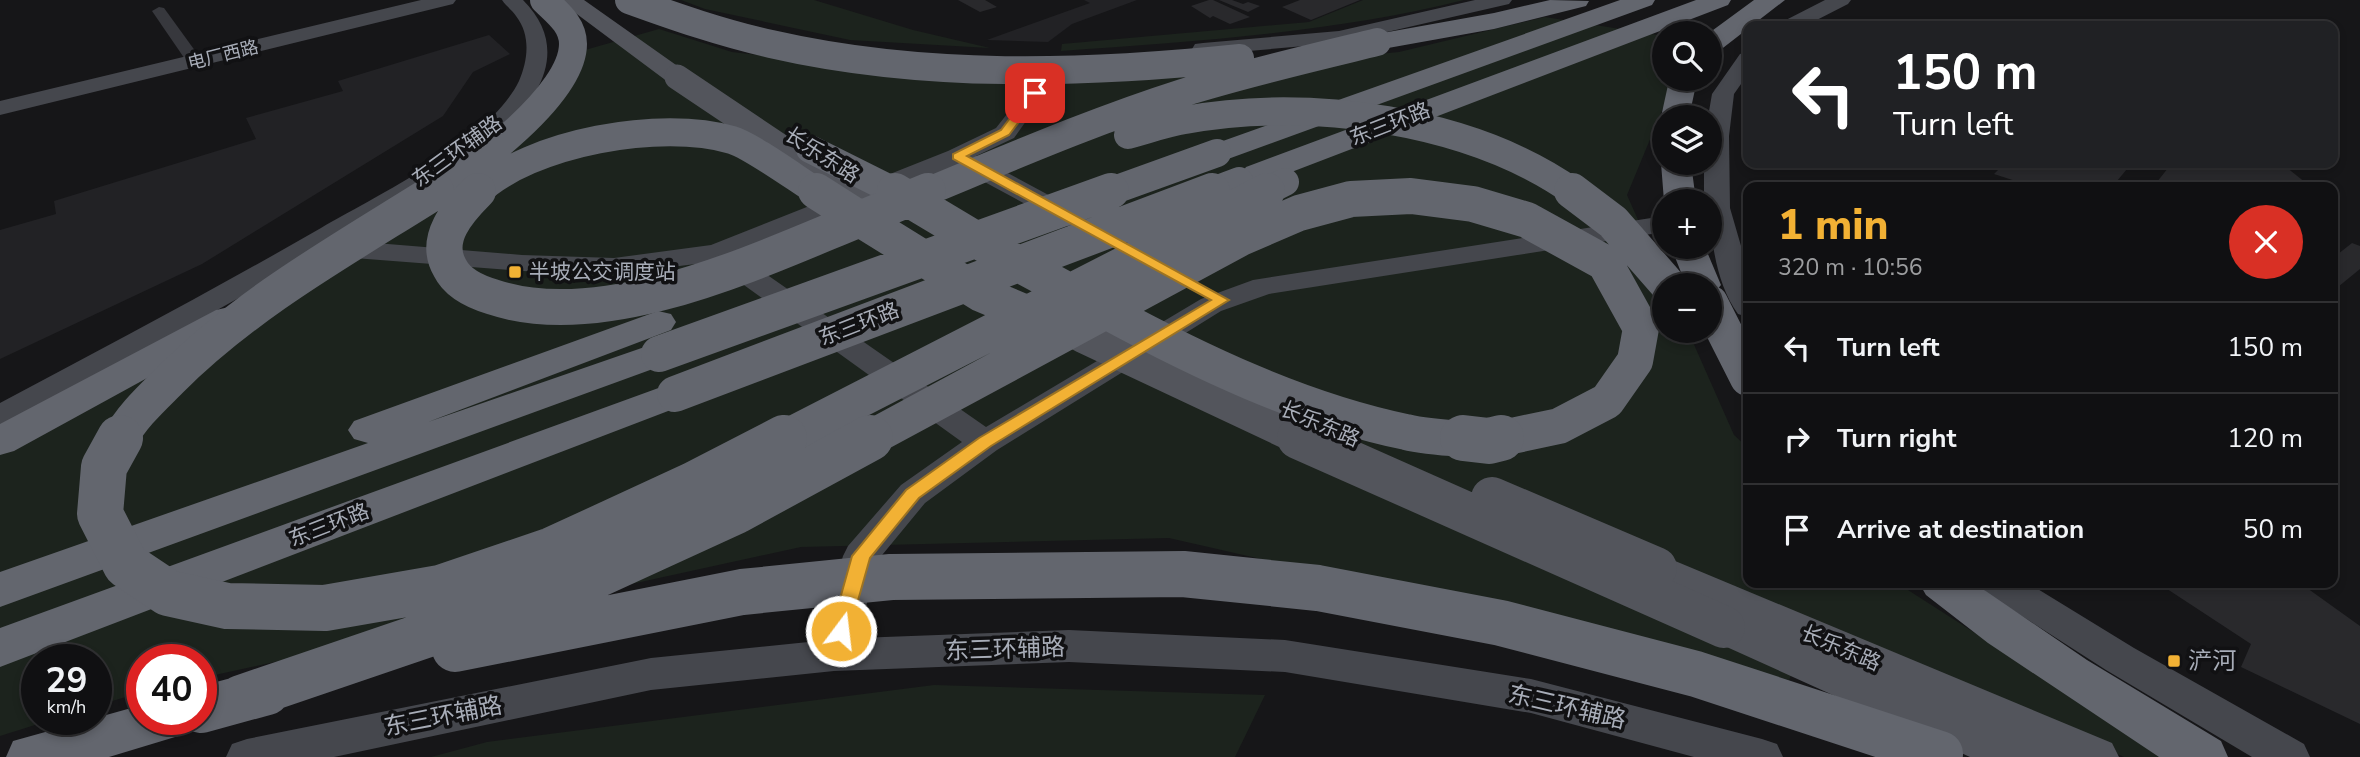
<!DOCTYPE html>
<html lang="en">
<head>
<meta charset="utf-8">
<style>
  :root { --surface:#101012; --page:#19191b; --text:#f1f3f6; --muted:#9c9d9f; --line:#303032; --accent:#f2b134 }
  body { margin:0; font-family:"Nunito Sans","Noto Sans SC",sans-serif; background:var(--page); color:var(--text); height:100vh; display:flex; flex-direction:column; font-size:26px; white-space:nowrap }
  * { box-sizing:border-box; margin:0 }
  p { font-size:23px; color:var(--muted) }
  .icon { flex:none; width:38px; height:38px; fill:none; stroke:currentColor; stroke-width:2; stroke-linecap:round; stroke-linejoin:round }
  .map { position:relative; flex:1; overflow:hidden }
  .side { position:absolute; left:1743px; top:182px; width:595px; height:406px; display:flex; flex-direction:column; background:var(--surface); border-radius:14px; box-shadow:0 4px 10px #0003,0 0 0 2px var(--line) }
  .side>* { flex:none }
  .banner { position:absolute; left:1743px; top:21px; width:595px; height:147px; border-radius:14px; box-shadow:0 4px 10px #0003,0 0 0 2px var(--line); background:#202124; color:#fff; overflow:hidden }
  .buttons { position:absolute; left:1652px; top:21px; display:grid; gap:14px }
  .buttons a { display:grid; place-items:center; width:70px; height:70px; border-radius:50%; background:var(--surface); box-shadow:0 4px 10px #0003,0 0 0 2px var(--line); font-size:35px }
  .speed { position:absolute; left:21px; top:644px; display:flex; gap:14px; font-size:35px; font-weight:700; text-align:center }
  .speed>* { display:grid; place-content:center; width:91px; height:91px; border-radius:50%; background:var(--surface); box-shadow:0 4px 10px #0003,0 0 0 2px var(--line); line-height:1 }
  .speed small { font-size:18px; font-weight:400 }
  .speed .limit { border:10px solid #d22; background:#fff; color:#111 }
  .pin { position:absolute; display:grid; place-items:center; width:60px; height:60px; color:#fff; margin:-30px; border-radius:14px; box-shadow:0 4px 10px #0006 }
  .me { position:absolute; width:77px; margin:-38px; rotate:15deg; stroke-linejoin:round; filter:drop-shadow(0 0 5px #0008) }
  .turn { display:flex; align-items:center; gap:24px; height:147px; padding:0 35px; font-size:32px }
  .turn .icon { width:91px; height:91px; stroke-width:2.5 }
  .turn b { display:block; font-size:49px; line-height:60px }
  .round { display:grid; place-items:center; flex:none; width:74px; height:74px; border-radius:37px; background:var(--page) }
  .head { display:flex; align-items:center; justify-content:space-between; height:119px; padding:0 35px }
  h1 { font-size:42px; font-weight:800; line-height:52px; color:var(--accent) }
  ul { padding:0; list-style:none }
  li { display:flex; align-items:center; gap:21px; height:91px; padding:0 35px; border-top:2px solid var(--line) }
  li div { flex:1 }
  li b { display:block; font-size:26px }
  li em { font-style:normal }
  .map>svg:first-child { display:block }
  .built { fill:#222225 }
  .green { fill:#1c231d }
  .building { fill:#29292c }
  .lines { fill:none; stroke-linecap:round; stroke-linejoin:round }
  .street { fill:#37383d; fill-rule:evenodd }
  .secondary { fill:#45474d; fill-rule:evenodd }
  .primary { fill:#53555c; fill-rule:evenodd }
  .highway { fill:#63666e; fill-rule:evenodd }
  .primary-bridge-far2 { stroke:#53555c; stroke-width:25 }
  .primary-bridge-far1 { stroke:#53555c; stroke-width:32 }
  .primary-bridge { stroke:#53555c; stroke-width:42 }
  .highway-bridge-far2 { stroke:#63666e; stroke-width:28 }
  .highway-bridge-far1 { stroke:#63666e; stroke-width:36 }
  .highway-bridge { stroke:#63666e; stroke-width:46 }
  .route { fill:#f2b134; stroke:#9d7322; stroke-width:2 }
  .poi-dot { fill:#f2b134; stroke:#111113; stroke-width:2.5 }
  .labels { text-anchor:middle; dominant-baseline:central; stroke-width:7; stroke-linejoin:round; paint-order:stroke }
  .far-street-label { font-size:18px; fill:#a8adb8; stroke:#111113 }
  .street-label { font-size:21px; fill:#a8adb8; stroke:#111113 }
  .poi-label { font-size:21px; fill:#a8adb8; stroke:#111113; text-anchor:start }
  .near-street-label { font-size:24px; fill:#a8adb8; stroke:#111113 }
  .near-poi-label { font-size:24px; fill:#a8adb8; stroke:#111113; text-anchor:start }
</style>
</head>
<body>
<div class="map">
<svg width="2360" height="757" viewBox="0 0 2360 757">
  <rect width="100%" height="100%" fill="#161618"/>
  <path class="built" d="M 1084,0 L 1137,0 L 1072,24 L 1048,42 L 987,40 L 1090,3 Z
    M 489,35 L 510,54 L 473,72 L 443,116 L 202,264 L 0,359 L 0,230 L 56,214 L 54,201 L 256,139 L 246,118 L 343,91 L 338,81 Z"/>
  <path class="green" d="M 681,0 L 814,0 L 913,30 L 990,48 L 850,40 L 705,9 Z
    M 1363,0 L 1464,0 C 1332,33 1196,41 1061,51 L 1062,44 L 1309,22 Z
    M 1545,17 L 1664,36 L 1664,79 L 1675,79 L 1627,195 L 1667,285 L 1664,285 L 1664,331 L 1688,331 L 1734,435 L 1748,448 L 1748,583 L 1897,583 L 2169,757 L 2124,757 L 1814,626 L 1789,680 L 1169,538 L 801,547 L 201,678 L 201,660 L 142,660 L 142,692 L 96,706 L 96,660 L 37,660 L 37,719 L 54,719 L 0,736 L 0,446 L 303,292 L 585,50 L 659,29 L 732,52 L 965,80 L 1155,76 L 1399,52 Z
    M 934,685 L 1265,695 L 1235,757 L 431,757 L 487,742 Z"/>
  <path class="building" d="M 958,0 L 985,0 L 997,7 L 980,12 Z
    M 1209,0 L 1213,0 L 1250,17 L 1230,24 L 1213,16 L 1210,18 L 1191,6 Z
    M 1219,0 L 1232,0 L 1243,4 L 1248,2 L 1260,6 L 1248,12 Z
    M 1300,0 L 1360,0 L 1311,20 L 1282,7 Z
    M 2005,163 L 2132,163 L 2112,187 L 2034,187 L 1994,174 Z
    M 2172,163 L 2281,163 L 2311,187 L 2153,187 Z
    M 2352,243 L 2360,246 L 2360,269 L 2333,291 L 2333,258 Z
    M 2158,583 L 2300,583 L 2360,626 L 2360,724 L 2241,667 L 2251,644 Z"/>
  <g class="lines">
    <path class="street" d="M 159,7 L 164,8 L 201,59 L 203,62 L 201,65 L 189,65 L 152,11 Z"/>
    <path class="secondary" d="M 421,0 L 456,0 L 453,4 L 0,115 L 0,101 Z
      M 502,0 L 523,0 C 619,97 405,201 339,240 L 522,255 L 614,258 L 711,245 L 948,151 L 996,128 L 1025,91 L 1045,56 L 1061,56 L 1064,61 L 1046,93 L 1014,138 L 976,156 L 1082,213 L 1086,219 L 1082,225 L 1073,227 L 1064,225 L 955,166 L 737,254 L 986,427 L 1201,299 L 1253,280 L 1664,216 L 1664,232 L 1269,294 L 1221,311 L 997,450 L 925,503 L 878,560 L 858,638 L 1069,630 L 1285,640 L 1531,679 L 1762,739 L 1777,744 L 1783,757 L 1694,757 L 1531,713 L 1285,672 L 1069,662 L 834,671 L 651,690 L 334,757 L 226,757 L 232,744 L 247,739 L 651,658 L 818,641 L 843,556 L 848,546 L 901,485 L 962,442 L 712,262 L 614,274 L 522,271 L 315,255 L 55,401 L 12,425 L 0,428 L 0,403 C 108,346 215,289 321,228 C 378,195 490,141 519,81 C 528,60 531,35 516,16 C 512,10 506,6 502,0 Z
      M 1475,0 L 1512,0 L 1509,4 L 1339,43 L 1203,55 L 1195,54 L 1192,49 L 1195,44 L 1203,43 L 1339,31 Z
      M 1825,0 L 1851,0 L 1848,4 L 1805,26 L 1779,26 L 1782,22 Z
      M 1748,52 L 1748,74 L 1734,94 L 1729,136 L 1730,208 L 1748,270 L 1748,317 L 1738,314 C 1716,284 1710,238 1710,201 L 1704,201 L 1704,163 L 1710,163 L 1708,117 L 1712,94 L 1740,54 Z
      M 1980,583 L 2028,583 L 2134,648 L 2304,744 L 2310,757 L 2252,757 L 2106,670 L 1986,593 Z"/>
    <path class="primary" d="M 558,0 L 584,0 L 686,72 L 689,77 L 686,82 L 677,84 L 668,82 Z
      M 1656,553 L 2112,743 L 2119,757 L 1970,757 L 1709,639 L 1702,627 L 1709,615 L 1717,612 L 1641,579 L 1635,568 L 1641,557 Z"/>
    <path class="highway" d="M 1550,0 L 1589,1 L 1586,6 L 1494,29 L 1377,50 L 1368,48 L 1364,42 L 1368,36 L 1377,34 L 1494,13 Z
      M 1620,0 L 1655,0 L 1652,5 L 1228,159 L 1217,162 L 1206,159 L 1202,153 L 1206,147 Z
      M 1696,0 L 1731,0 L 1728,5 L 1268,181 L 1257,183 L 1246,181 L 1241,174 L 1246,167 Z
      M 1754,0 L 1785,0 L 1719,51 L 1710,53 L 1709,33 Z
      M 1672,79 L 1700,79 L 1696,85 L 1689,117 L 1664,117 L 1664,122 L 1661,117 L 1668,85 Z
      M 1664,158 L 1664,163 L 1691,163 L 1696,201 L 1664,201 L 1661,163 Z
      M 1671,247 L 1705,247 L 1721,285 L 1715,292 L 1710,294 L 1710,285 L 1686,285 Z
      M 229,307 L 242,310 L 247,318 L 242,326 L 14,451 L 0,455 L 0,424 L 216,310 Z
      M 658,311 L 671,314 L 676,322 L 671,330 L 428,422 L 659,342 L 672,346 L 678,354 L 672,362 L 0,607 L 0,572 L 368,443 L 354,439 L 348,430 L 354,421 Z
      M 675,382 L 689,385 L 695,394 L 689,403 L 0,667 L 0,628 Z
      M 1919,583 L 1974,583 L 2087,660 L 2221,741 L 2228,757 L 2159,757 L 1988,643 L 1926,595 Z
      M 142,705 L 142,719 L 192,719 L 185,734 L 109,757 L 6,757 L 13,741 Z"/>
    <path class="primary-bridge-far2" d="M 677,77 L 850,193"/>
    <path class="primary-bridge-far1" d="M 847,191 L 857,198
      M 1047,317 L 1083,337 L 1302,440"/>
    <path class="primary-bridge" d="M 1298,438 L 1724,627
      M 1492,498 L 1656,568"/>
    <path class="highway-bridge-far2" d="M 629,0 C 676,17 722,33 771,44 C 924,79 1085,74 1240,58
      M 1128,135 C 1147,130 1166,123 1185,120 C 1308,97 1471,119 1575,193
      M 810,149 L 898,193
      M 433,193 C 473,168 573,95 573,44 C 573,24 556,12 544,0
      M 477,193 C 530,142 662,119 732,140 C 752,146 798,180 819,193
      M 924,193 C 1009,158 1094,121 1182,93 C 1246,73 1311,58 1377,42
      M 1106,193 L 1217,153
      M 1207,193 L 1239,181
      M 1263,193 L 1285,182"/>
    <path class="highway-bridge-far1" d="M 478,191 C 458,211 433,239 450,268 C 458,284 476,292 493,297 C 604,334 757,261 860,219
      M 816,191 L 860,219
      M 895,191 L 1002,255 L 1106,311
      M 1572,191 L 1613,222 L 1668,285
      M 860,219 L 981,294 L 1043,320
      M 860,219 L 928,191
      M 1710,303 L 1748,378
      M 1106,311 C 1200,362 1301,410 1406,432 C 1430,438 1456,438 1480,440
      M 1106,311 L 1241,238 L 1299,213 L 1351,199 L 1411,196 L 1473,204 L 1527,220 L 1605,263 L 1641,328 L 1635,361 L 1607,401 L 1559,426 L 1493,440
      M 659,354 L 1111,191
      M 675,394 L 1212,191
      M 119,440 C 132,416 151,399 170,380 C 248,302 344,249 436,191
      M 781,440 L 1267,191
      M 867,440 L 1106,311"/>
    <path class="highway-bridge" d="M 120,438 L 104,467 L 100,514 L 126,565 L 168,593 L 227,606 L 325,608 L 440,588 L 552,550 L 693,485 L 784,438
      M 1463,438 L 1489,441 L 1501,438
      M 455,649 L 742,592 L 891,577 L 1183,574 L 1318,588 L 1501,623 L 1696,674 L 1940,754
      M 241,698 L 581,582 L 736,511 L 870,438
      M 201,710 L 267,692"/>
  </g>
  <path class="route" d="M 1031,90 L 1041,93 L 1009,135 L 967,156 L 1229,300 L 991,446 L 919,498 L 870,558 L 848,636 L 841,638 L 834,636 L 831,631 L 852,556 L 906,490 L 979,438 L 1211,300 L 953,159 L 953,154 L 1001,130 Z"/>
  <g class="poi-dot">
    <rect x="508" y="265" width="14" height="14" rx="3.5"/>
    <rect x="2167" y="654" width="14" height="14" rx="3.5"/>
  </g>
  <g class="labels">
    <g class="far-street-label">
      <text transform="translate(223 55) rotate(-14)">电厂西路</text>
    </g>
    <g class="street-label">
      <text transform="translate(1390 124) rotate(-21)">东三环路</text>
      <text transform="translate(457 151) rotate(-36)">东三环辅路</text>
      <text transform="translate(822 155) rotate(33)">长乐东路</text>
      <text transform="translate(859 324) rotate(-21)">东三环路</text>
      <text transform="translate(1320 424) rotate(23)">长乐东路</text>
      <text transform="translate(329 525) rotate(-21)">东三环路</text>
      <text transform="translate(1841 648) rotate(23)">长乐东路</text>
    </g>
    <g class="poi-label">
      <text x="529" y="272">半坡公交调度站</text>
    </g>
    <g class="near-street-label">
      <text transform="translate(1005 649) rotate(-2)">东三环辅路</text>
      <text transform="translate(1567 707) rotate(13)">东三环辅路</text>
      <text transform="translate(443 716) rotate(-11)">东三环辅路</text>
    </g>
    <g class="near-poi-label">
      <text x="2188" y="661">浐河</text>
    </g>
  </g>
</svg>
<div class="buttons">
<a><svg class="icon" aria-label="search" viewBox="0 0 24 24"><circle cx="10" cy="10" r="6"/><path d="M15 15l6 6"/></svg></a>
<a><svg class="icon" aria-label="layers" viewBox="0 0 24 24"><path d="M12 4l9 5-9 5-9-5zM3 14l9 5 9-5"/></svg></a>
<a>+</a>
<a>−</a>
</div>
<div class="speed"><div>29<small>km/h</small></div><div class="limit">40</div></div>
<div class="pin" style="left:1035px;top:93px;background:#d93025"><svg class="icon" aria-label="arrive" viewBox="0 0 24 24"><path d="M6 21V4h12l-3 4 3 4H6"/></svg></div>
<svg class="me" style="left:841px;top:631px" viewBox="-20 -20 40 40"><circle r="17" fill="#f2b134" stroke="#fff" stroke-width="3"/><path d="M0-11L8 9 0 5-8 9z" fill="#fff"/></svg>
<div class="banner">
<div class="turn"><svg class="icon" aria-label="left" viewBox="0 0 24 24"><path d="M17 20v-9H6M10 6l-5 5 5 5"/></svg><div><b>150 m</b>Turn left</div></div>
</div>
<section class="side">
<div class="head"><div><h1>1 min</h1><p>320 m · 10:56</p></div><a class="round" style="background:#d93025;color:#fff"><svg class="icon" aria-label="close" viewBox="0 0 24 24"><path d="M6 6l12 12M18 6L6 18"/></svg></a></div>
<ul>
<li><svg class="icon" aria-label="left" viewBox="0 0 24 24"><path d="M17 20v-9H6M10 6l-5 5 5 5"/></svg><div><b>Turn left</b></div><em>150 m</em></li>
<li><svg class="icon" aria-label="right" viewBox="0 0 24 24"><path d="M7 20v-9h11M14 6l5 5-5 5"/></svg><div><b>Turn right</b></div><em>120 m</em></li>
<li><svg class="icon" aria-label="arrive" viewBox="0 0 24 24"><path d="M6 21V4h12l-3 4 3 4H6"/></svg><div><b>Arrive at destination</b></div><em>50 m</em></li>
</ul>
</section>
</div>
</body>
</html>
